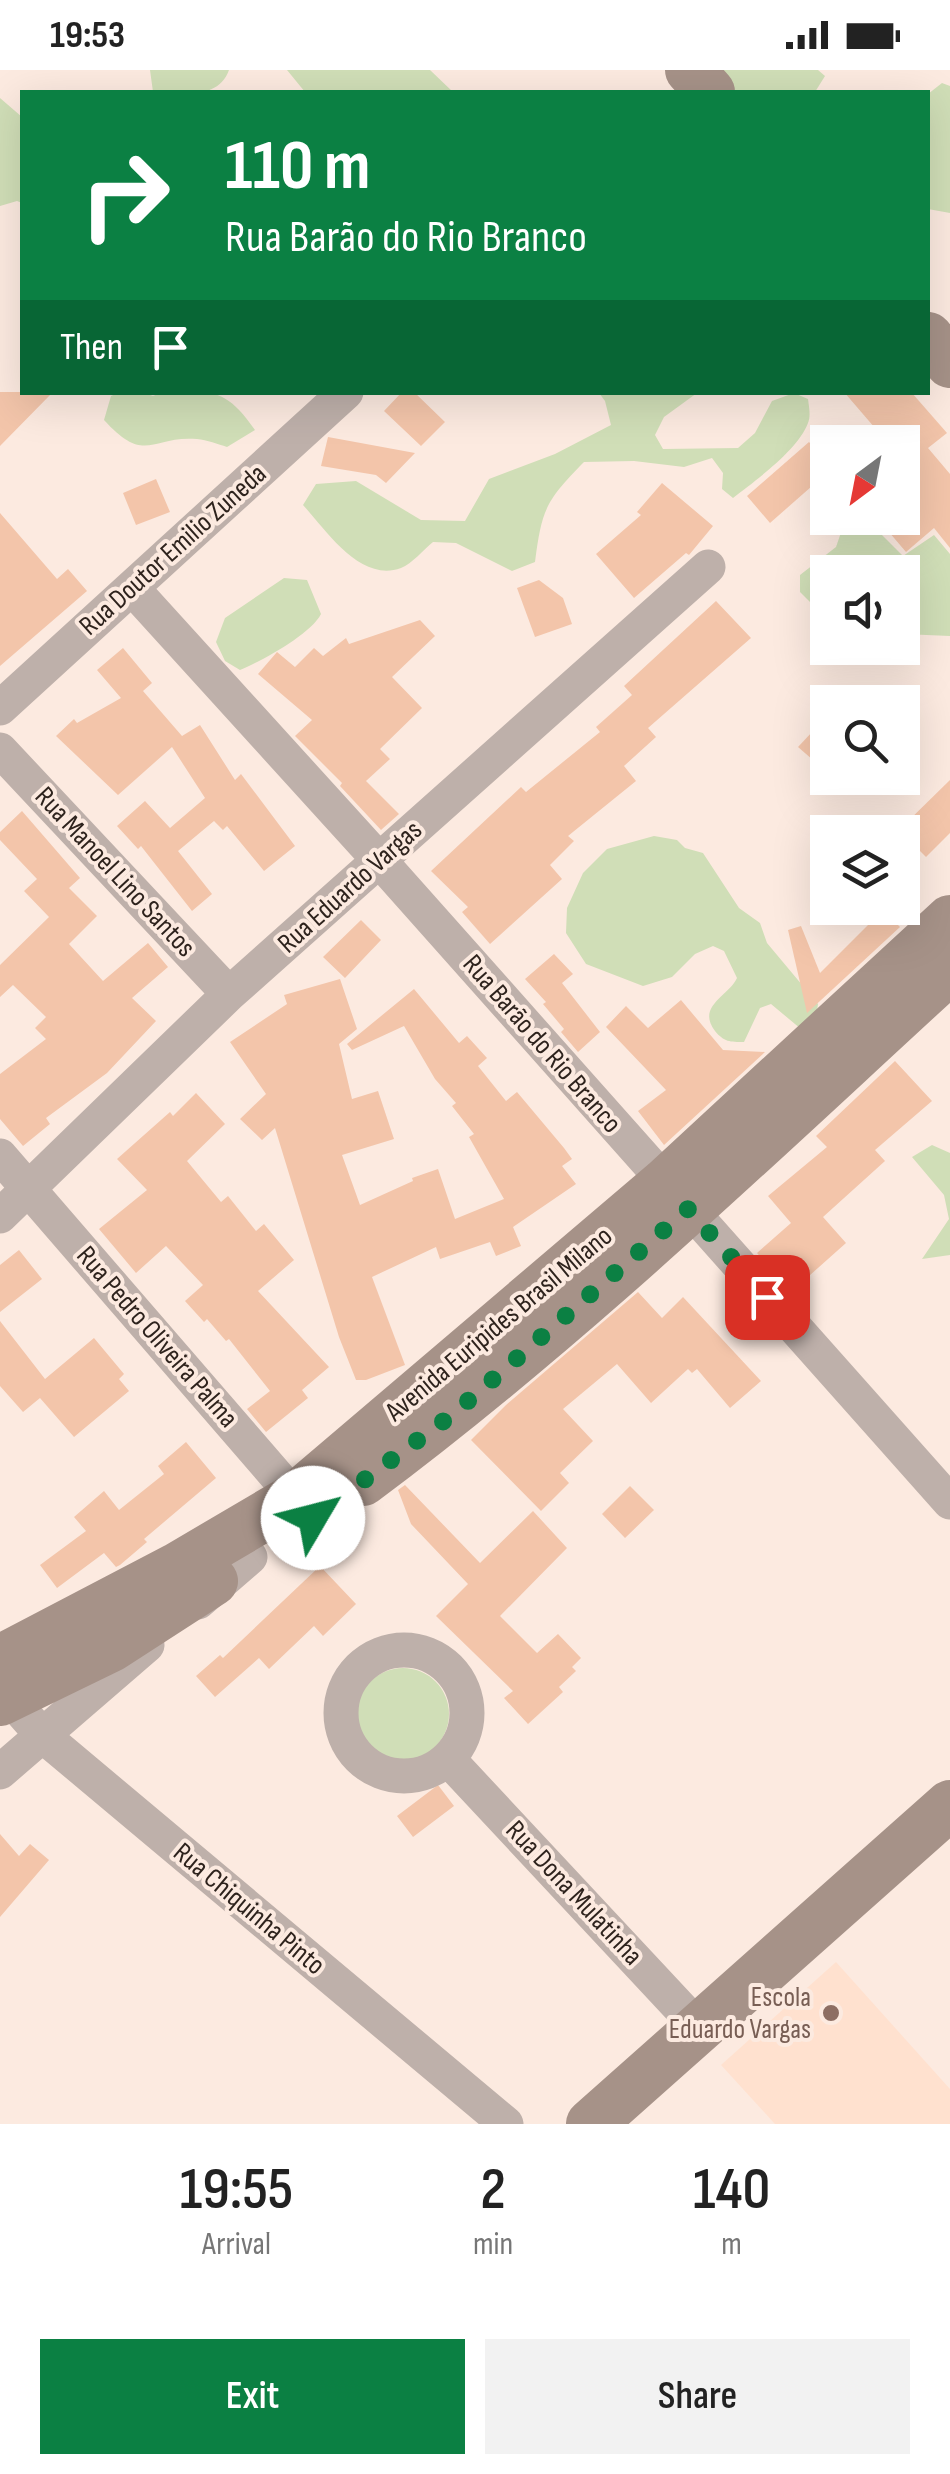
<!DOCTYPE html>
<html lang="en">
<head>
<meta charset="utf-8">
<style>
  :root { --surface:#fff; --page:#f2f2f2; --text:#222; --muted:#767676; --accent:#0b8043 }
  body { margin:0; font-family:"Sofia Sans Condensed",sans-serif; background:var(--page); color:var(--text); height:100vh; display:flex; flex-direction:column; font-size:38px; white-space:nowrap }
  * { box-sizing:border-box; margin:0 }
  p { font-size:32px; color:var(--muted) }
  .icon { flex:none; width:55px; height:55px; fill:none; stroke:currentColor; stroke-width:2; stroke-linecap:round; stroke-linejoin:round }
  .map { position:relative; height:2054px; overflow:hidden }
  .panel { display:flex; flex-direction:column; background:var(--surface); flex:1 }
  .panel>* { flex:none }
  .top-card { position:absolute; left:20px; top:20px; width:910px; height:305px; border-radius:0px; box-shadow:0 10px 40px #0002; background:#0b8043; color:#fff; overflow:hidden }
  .needle { width:65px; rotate:212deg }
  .fabs { position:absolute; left:810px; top:355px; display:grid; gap:20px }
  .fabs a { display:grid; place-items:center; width:110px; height:110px; border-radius:0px; background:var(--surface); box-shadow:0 10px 40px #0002; font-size:50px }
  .pin { position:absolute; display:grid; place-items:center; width:85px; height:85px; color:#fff; margin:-42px; border-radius:20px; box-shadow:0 5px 15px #0006 }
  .me { position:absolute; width:110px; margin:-55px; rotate:53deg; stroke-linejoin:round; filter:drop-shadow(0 0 8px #0008) }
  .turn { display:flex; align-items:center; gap:35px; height:210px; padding:0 40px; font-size:45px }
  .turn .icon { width:130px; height:130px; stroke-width:2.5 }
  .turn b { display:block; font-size:70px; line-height:85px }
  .then { display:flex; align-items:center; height:95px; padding:0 40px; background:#0003; gap:20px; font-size:38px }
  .eta { display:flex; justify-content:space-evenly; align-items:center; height:170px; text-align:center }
  .eta b { font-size:60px; font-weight:600; line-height:70px }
  .button { display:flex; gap:20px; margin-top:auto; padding:20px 40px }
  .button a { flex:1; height:115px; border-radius:0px; background:var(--accent); color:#fff; font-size:40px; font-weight:600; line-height:115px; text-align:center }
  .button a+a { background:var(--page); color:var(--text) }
  .status { display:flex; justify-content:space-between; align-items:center; height:70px; padding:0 50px; background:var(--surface); direction:ltr }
  .status svg { height:28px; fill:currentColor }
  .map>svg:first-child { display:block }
  .built { fill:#ffe1cf }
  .green { fill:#d0deb7 }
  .building { fill:#f3c5aa }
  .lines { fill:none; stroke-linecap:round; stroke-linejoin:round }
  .street { stroke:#beb0aa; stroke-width:35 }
  .secondary { stroke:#a69288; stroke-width:50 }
  .route { stroke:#0b8043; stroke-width:18; stroke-dasharray:0 32.4 }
  .education-dot { fill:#8d6e63; stroke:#fceae0; stroke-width:4 }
  .labels { text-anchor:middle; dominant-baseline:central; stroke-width:8; stroke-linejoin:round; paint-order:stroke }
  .street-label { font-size:28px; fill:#2e231d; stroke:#fceae0 }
  .education-label { font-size:28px; fill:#785e54; stroke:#fceae0; text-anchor:end }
</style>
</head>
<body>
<div class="status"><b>19:53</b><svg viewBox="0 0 49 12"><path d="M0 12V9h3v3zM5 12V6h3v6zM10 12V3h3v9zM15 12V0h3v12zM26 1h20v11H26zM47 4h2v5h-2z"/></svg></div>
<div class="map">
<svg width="950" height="2054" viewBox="0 0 950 2054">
  <rect width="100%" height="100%" fill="#fceae0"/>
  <path class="built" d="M 836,1892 L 950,2019 L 950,2054 L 775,2054 L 721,1995 Z"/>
  <path class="green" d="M 150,0 L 229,0 C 218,31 179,23 153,22 Z
    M 287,0 L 430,0 L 453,22 L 305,22 Z
    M 714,0 L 818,0 L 825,6 L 815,22 L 733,22 Z
    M 942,13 L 950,16 L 950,143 L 928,139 L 928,24 Z
    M 0,28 L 22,47 L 22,133 L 17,131 L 0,136 Z
    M 120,322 L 144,323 L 153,326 L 160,323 C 210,322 224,315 255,360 L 227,377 C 218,374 207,370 197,369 C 151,365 146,396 104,350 L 111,326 Z
    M 599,323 L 697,323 L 664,347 L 655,365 L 663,379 L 738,378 L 755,363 L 772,331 L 794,323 L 808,329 C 809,337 811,346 808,353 C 798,380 755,411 733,428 L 722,419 L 723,403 L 712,388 L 684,397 L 634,391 L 584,392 C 546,431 542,438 535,492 L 512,501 L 456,473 L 433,472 C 424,479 412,494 401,498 C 360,513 326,460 303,435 L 316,414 L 356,411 L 421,450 L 465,451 L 489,409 L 555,384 L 611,355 L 605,331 Z
    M 846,448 L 865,448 L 903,486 L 934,465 L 950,484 L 950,566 L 903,564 L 902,502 L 828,502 L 827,549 L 800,522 L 800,505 L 836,477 Z
    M 284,508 L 307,510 L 321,544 C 311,564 262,591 240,600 L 225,591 L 216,572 L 225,548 Z
    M 654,766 L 677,770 L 685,778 L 703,783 L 739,838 L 760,853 L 767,873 L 818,934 L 817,941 L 801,959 L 771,934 L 760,938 L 744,972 C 730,972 724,972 715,961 C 696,936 729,926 737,908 L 724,881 L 713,876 L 695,884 L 672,907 L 643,916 L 586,894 L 566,863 L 567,838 L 583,803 L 607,779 Z
    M 932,1075 L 950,1083 L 950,1185 L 922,1189 L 949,1149 L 944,1125 L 912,1087 Z
    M357 1644a46 46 0 1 1 92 0a46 46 0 1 1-92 0Z"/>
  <path class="building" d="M 0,322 L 53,322 L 0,376 Z
    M 402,322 L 414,322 L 445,352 L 421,376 L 384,341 Z
    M 844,322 L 912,323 L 947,363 L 928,378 L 950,404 L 950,478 L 934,458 L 906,482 L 877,448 L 902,448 L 902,372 L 887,372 Z
    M 328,367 L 415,383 L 386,413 L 376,405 L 321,396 Z
    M 809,372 L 828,392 L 828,402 L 770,453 L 747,426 Z
    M 156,409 L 170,442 L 136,455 L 123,423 Z
    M 662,413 L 713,456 L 689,485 L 686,483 L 634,528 L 596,484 L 641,445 L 637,442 Z
    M 0,443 L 57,509 L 68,499 L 87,521 L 0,596 Z
    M 539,510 L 563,528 L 572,554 L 535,567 L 517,518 Z
    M 716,531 L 751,568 L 648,658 L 656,667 L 624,696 L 636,711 L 568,766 L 574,771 L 550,795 L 562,809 L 490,874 L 462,842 L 468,837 L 431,801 L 521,717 L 526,722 L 600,662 L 596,657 L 632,625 L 624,616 Z
    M 420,550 L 435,566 L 392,607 L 422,638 L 380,679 L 390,689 L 366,711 L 399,744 L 381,760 L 340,716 L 342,713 L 295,666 L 312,650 L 258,604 L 277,582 L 295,597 L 314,578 L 323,586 L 346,568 L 349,574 Z
    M 123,578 L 152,613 L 143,621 L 182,666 L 200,655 L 235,710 L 241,704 L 295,776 L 264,801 L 227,756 L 223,760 L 214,751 L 178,781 L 212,824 L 192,841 L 141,776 L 138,779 L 117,756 L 145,731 L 170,758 L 205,728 L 172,677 L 118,725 L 56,666 L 74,649 L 77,653 L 121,628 L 97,600 Z
    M 828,645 L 828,703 L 798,677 Z
    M 950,710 L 950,763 L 926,787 L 899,760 Z
    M 22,741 L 80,808 L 69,818 L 97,846 L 69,874 L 103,911 L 148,873 L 168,897 L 132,928 L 156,951 L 107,1003 L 46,1048 L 50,1054 L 23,1076 L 0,1049 L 0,1004 L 46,969 L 35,958 L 46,947 L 13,915 L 0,927 L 0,895 L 49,847 L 24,821 L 37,809 L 0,770 L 0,762 Z
    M 883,840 L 900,857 L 807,943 L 788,860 L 801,856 L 820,903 Z
    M 361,850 L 381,870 L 345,908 L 323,887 Z
    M 554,884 L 573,904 L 562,913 L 600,962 L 578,982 L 561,962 L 564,959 L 543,934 L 546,932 L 525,909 Z
    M 340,909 L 357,959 L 339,974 L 352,1029 L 378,1021 L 394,1069 L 342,1085 L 360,1135 L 413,1111 L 412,1108 L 438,1099 L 455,1149 L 504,1129 L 469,1067 L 474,1064 L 452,1036 L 456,1033 L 435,1009 L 404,956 L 352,980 L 347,974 L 414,919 L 459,973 L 467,966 L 487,988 L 478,996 L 506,1031 L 517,1022 L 564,1078 L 572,1089 L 562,1096 L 576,1114 L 513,1157 L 521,1176 L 496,1186 L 490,1172 L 440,1189 L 436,1177 L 372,1207 L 405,1295 L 366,1310 L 356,1310 L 339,1267 L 275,1058 L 262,1070 L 240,1049 L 266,1024 L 230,972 L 287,934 L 284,925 Z
    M 681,930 L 723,980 L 765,982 L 664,1075 L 638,1041 L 666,1020 L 606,957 L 626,936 L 648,958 Z
    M 895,991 L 932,1031 L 875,1080 L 885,1091 L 823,1147 L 846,1173 L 791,1222 L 757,1183 L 791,1153 L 768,1126 L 827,1077 L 816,1066 Z
    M 196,1023 L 225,1054 L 187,1091 L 221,1132 L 228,1126 L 256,1161 L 264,1154 L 294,1190 L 258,1221 L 329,1297 L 302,1320 L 308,1328 L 266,1362 L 247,1339 L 270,1321 L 229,1269 L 226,1271 L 207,1249 L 204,1252 L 185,1231 L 203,1215 L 166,1176 L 136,1203 L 99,1159 L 147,1120 L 117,1089 L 170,1042 L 173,1046 Z
    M 19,1180 L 42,1209 L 0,1242 L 0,1195 Z
    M 638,1222 L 662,1248 L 683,1227 L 761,1311 L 730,1338 L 697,1299 L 692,1303 L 688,1299 L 651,1333 L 617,1294 L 563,1339 L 593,1371 L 560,1403 L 569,1413 L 541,1441 L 471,1370 L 506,1335 Z
    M 0,1251 L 45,1309 L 94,1268 L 124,1304 L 119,1309 L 129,1321 L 74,1367 L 40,1328 L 23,1342 L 0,1316 Z
    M 186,1372 L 216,1408 L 144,1469 L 147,1472 L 120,1495 L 116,1497 L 104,1483 L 57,1518 L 40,1495 L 86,1461 L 74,1447 L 104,1421 L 119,1440 L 164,1404 L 158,1396 Z
    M 405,1415 L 480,1493 L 533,1441 L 567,1478 L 500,1546 L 537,1583 L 558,1564 L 581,1588 L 572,1597 L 576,1601 L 559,1617 L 563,1622 L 528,1654 L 504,1628 L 513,1621 L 436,1546 L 468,1514 L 411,1454 L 398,1420 Z
    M 630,1416 L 654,1440 L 625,1468 L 602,1444 Z
    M 320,1496 L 356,1534 L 323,1566 L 314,1556 L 269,1599 L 259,1588 L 215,1627 L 196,1606 L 220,1585 L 223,1588 Z
    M 438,1715 L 454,1736 L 413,1767 L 397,1746 Z
    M 0,1764 L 19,1786 L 30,1774 L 49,1790 L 0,1847 Z"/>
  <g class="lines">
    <path class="street" d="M 132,518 L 380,791 L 950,1432
      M 0,638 L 346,322
      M 0,680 L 229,924
      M 0,1086 L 313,1448
      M 0,1146 L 229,924 L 708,497
      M 198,1532 L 250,1487
      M341 1643a63 63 0 1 1 126 0a63 63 0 1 1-126 0Z
      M 0,1617 L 42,1665 L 506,2054
      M 448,1689 L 699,1958
      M 0,1702 L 147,1575"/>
    <path class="secondary" d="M 690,0 L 710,22
      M 928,267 L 950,293
      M 363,1411 C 571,1256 759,1074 950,899
      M 0,1590 L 176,1498 L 295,1428 L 665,1113 L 950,850
      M 0,1631 L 111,1577 L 213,1511
      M 591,2054 L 950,1735"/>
  </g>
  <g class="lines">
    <path class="route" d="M 313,1448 L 453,1344 L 688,1139 L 767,1227"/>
  </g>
  <circle class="education-dot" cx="831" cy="1943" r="10"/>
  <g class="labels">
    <g class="street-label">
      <text transform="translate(173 480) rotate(-42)">Rua Doutor Emilio Zuneda</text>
      <text transform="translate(115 802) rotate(47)">Rua Manoel Lino Santos</text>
      <text transform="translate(350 817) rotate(-42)">Rua Eduardo Vargas</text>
      <text transform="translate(542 974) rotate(49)">Rua Barão do Rio Branco</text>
      <text transform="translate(499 1254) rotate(-40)">Avenida Euripides Brasil Milano</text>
      <text transform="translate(157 1267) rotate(49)">Rua Pedro Oliveira Palma</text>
      <text transform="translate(574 1823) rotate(47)">Rua Dona Mulatinha</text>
      <text transform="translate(249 1839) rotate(40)">Rua Chiquinha Pinto</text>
    </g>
    <g class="education-label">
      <text x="811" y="1927">Escola<tspan x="811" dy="32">Eduardo Vargas</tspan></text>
    </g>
  </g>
</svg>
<div class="fabs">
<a><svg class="needle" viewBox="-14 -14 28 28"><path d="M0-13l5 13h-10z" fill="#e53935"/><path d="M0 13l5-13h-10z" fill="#767676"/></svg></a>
<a><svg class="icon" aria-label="sound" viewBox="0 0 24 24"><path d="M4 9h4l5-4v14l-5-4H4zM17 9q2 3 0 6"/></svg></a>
<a><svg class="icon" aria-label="search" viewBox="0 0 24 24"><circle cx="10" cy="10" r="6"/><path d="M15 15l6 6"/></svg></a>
<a><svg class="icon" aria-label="layers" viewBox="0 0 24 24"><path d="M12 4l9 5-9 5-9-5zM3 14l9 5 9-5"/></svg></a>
</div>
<div class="pin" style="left:767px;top:1227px;background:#d93025"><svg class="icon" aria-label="arrive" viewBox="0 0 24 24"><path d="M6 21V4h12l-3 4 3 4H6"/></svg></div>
<svg class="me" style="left:313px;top:1448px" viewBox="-20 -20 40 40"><circle r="19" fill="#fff"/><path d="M0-13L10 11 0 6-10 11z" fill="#0b8043"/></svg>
<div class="top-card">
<div class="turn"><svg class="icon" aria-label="right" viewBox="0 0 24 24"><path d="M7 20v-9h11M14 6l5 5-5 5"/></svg><div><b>110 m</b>Rua Barão do Rio Branco</div></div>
<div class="then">Then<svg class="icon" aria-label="arrive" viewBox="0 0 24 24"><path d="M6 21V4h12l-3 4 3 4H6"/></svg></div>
</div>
</div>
<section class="panel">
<div class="eta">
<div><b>19:55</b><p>Arrival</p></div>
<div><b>2</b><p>min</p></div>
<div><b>140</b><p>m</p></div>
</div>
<div class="button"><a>Exit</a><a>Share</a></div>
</section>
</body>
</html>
